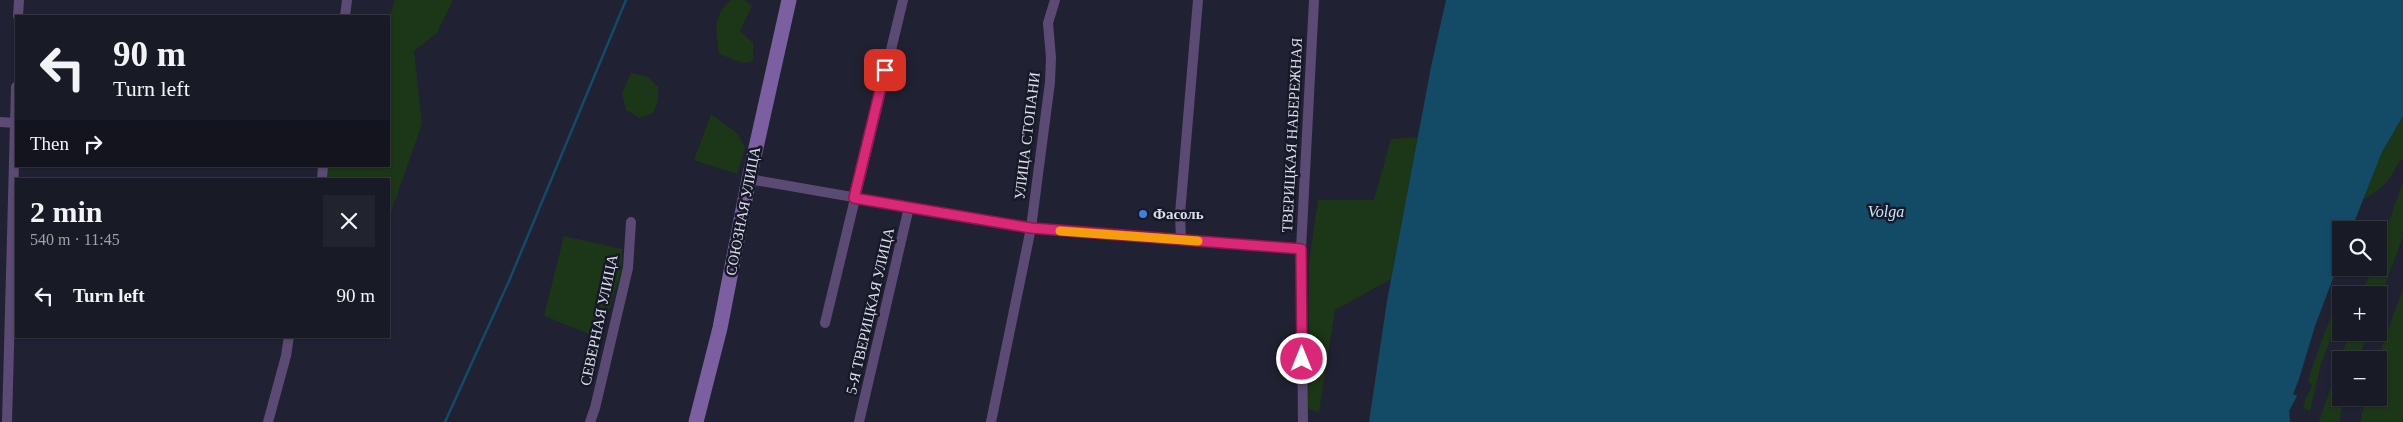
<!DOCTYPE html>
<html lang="en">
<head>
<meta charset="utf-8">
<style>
  :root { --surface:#181a26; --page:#21232e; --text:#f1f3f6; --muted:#9fa1a7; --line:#363843 }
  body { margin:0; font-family:"Times New Roman",serif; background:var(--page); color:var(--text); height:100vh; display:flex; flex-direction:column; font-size:19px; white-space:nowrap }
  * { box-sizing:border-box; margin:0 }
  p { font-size:16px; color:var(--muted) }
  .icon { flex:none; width:28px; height:28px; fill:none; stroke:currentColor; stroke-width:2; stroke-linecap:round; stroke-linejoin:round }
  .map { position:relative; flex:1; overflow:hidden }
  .side { position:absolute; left:15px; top:178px; width:375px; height:160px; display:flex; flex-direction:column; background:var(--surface); border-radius:0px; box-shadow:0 1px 4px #0004,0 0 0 1px var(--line) }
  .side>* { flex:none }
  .guide { position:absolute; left:15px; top:15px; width:375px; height:152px; border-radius:0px; box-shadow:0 1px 4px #0004,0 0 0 1px var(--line); background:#181a26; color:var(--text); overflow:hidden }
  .buttons { position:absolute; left:2332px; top:221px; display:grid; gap:10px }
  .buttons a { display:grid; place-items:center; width:55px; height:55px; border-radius:0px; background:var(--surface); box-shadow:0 1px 4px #0004,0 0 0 1px var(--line); font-size:25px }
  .pin { position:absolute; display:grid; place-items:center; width:42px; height:42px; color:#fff; margin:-21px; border-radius:10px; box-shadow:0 2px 8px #0006 }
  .me { position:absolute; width:55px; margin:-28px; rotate:0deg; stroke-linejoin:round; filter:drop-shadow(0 0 4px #0008) }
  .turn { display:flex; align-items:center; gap:18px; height:105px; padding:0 15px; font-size:22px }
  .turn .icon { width:65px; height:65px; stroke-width:2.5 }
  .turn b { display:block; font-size:35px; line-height:42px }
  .then { display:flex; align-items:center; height:48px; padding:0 15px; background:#0003; gap:10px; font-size:19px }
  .round { display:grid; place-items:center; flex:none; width:52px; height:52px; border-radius:0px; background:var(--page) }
  .head { display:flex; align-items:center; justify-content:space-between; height:85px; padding:0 15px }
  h1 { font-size:30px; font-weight:700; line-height:38px }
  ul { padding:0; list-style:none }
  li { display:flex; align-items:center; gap:15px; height:65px; padding:0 15px }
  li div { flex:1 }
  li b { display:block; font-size:19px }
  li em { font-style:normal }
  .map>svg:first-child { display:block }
  .green { fill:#1c3618 }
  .water { fill:#134b67 }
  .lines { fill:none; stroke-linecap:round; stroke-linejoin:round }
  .stream { stroke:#134b67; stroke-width:2.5 }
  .street { stroke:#5b4a73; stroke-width:10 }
  .secondary { stroke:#7b5fa0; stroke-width:15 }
  .route-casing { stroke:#8e194d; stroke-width:12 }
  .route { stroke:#db2777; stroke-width:9 }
  .slow { stroke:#f59e0b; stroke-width:9 }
  .shop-dot { fill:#3f7fe0; stroke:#171929; stroke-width:2 }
  .labels { text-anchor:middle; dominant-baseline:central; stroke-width:5; stroke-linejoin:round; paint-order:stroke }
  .street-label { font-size:15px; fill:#dcdeea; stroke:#171929 }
  .poi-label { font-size:15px; font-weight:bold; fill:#dcdeea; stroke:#171929; text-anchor:start }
  .water-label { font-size:16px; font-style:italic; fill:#c3e8fe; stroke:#171929 }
</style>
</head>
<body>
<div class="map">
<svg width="2403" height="422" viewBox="0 0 2403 422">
  <rect width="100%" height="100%" fill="#202233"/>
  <path class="green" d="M 395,0 L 453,0 L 437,33 L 414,51 L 422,124 L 389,218 L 389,179 L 328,179 L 327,166 L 389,166 L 389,17 Z
    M 731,0 L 744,0 L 752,6 L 740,31 L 753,43 L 753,61 L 743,63 L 719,54 C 716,32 712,15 731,0 Z
    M 631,73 L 648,77 L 658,87 L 658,101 L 653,113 L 640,118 L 626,110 L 622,93 Z
    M 711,114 L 737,133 L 745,148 L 737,174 L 694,160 Z
    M 2403,116 L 2403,160 L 2400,160 C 2391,178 2382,191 2363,199 L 2382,152 Z
    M 1418,137 L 1391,279 L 1335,310 L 1319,412 L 1308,409 L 1309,262 L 1318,200 L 1374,200 L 1391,139 Z
    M 2403,182 L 2403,236 L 2379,301 L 2379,295 L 2362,295 L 2372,268 L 2379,268 L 2379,249 Z
    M 564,236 L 622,249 L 622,271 L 599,338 L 544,316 Z
    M 2403,289 L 2403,422 L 2360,422 L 2366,398 L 2379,398 L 2377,360 Z
    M 2339,305 L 2341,306 L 2341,312 L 2321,364 L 2310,411 L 2303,407 C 2305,397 2310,393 2312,385 L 2308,381 L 2311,371 L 2334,307 Z
    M 2349,333 L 2368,333 L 2358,360 L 2341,360 L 2341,398 L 2344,398 L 2339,422 L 2319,422 Z"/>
  <path class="water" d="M 1446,0 L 2403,0 L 2403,116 L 2382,152 L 2351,230 L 2341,230 L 2341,257 L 2315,326 L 2299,379 L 2293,394 L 2297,396 L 2289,411 L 2290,422 L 1369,422 L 1387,301 L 1431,67 Z"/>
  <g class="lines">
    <path class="stream" d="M 445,422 L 509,281 L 626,0"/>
    <path class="street" d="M 18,16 L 19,0
      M 345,16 L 347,0
      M 0,122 L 16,123
      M 322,179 L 323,166
      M 749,179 L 1031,228 L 1301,249
      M 1181,240 L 1180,214 L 1198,0
      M 825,323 L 903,0
      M 7,422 L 16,87
      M 268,422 L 286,356 L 289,336
      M 590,422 L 595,408 L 628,268 L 631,222
      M 859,422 L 909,207
      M 991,422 L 1031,228 L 1050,82 L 1051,58 L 1048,23 L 1055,0
      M 1303,422 L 1301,249 L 1314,0"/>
    <path class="secondary" d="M 696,422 L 720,328 L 749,179 L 789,0"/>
  </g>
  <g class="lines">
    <defs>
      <path id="route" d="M 885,70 L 854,198 L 1031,228 L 1301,249 L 1302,359"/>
    </defs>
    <use href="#route" class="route-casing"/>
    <use href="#route" class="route"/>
    <path class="slow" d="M 1060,231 L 1198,241"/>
  </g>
  <circle class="shop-dot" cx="1143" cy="214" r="5"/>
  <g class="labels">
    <g class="street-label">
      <text transform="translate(1292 135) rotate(-87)">ТВЕРИЦКАЯ НАБЕРЕЖНАЯ</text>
      <text transform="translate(1027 136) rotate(-83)">УЛИЦА СТОПАНИ</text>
      <text transform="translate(743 211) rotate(-79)">СОЮЗНАЯ УЛИЦА</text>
      <text transform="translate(870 311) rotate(-77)">5-Я ТВЕРИЦКАЯ УЛИЦА</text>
      <text transform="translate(599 320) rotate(-78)">СЕВЕРНАЯ УЛИЦА</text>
    </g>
    <g class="poi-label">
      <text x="1153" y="214">Фасоль</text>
    </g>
    <g class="water-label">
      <text x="1886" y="211">Volga</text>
    </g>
  </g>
</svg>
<div class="buttons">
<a><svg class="icon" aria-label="search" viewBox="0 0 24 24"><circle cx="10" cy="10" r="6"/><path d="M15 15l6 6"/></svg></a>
<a>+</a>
<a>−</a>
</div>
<div class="pin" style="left:885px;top:70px;background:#d93025"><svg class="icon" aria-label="arrive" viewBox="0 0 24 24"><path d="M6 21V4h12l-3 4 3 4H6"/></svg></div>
<svg class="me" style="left:1302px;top:359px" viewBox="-20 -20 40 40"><circle r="17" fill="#db2777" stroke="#fff" stroke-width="3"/><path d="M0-11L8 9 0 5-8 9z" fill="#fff"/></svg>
<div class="guide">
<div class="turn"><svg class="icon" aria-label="left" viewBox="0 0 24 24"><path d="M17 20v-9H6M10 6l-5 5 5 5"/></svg><div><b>90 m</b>Turn left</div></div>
<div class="then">Then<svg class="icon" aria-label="right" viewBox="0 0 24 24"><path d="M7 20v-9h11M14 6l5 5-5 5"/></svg></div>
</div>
<section class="side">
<div class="head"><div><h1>2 min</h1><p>540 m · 11:45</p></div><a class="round"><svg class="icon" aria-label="close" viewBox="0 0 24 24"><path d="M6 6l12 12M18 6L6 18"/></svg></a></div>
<ul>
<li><svg class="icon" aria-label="left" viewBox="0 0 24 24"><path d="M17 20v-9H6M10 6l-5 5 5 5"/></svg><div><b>Turn left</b></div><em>90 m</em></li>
</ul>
</section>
</div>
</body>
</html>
